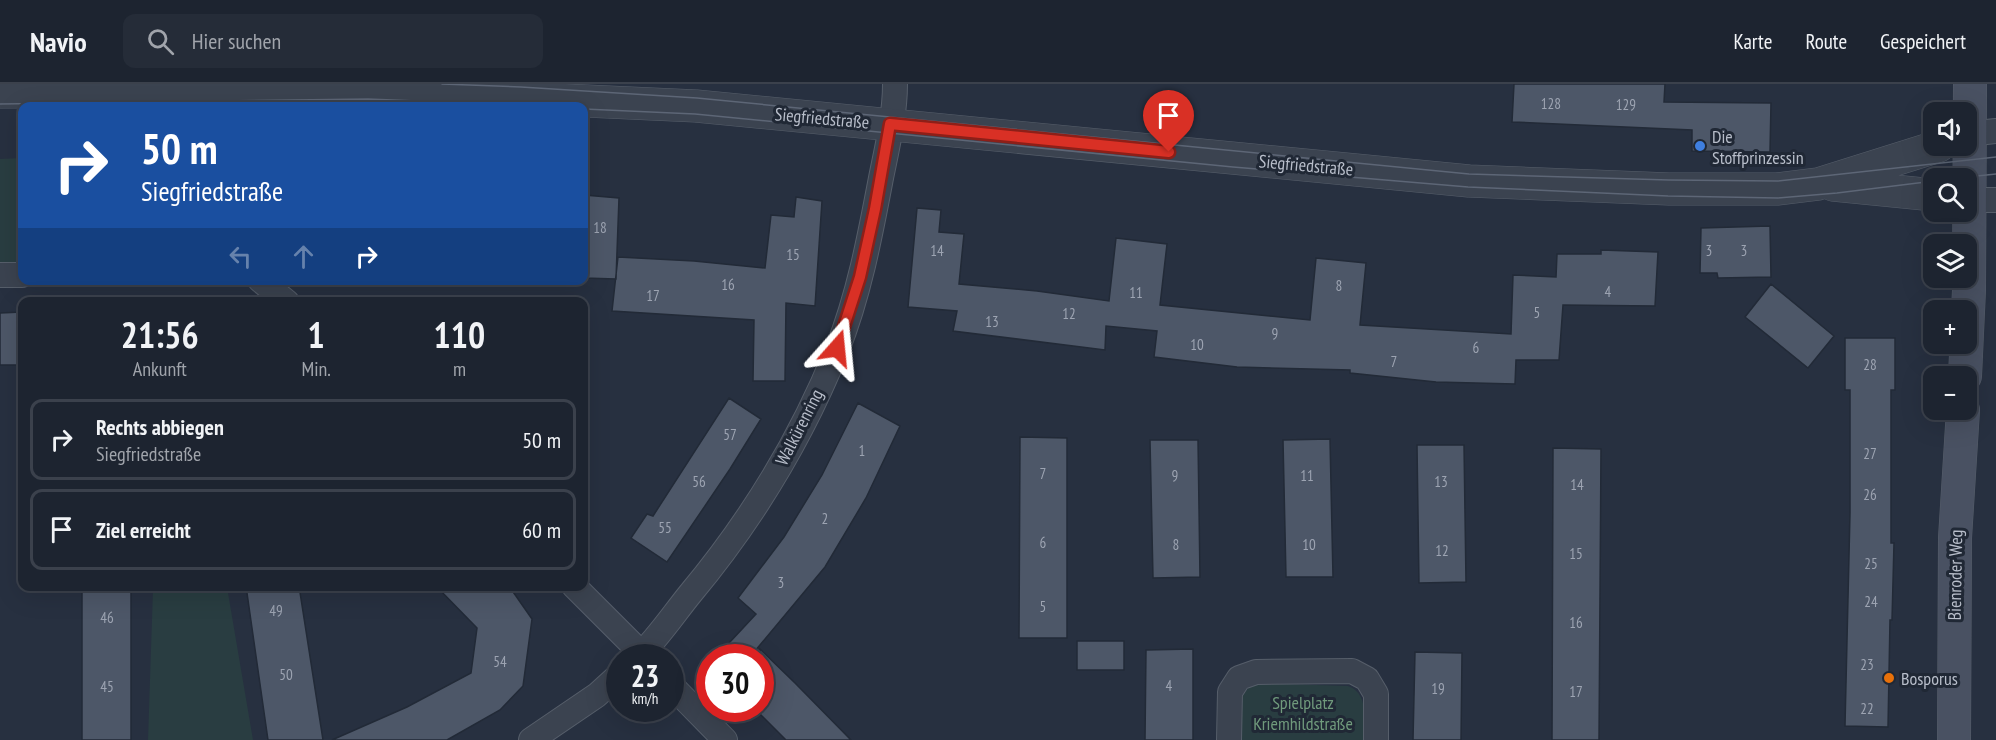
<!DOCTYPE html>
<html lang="de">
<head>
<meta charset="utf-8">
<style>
  :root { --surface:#1d2430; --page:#252c38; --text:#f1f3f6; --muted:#a0a4ab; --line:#3b414c }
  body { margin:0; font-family:"PT Sans Narrow",sans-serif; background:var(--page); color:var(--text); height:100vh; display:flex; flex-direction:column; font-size:22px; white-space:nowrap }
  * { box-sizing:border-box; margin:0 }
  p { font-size:20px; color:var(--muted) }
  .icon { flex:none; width:33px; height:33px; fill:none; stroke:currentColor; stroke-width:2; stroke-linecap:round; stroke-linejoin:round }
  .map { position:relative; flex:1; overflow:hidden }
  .side { position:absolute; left:18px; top:213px; width:570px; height:294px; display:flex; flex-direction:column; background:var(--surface); border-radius:12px; box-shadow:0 6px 24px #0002,0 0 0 2px var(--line) }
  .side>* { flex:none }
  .top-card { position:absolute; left:18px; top:18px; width:570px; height:183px; border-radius:12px; box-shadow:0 6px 24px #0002,0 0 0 2px var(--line); background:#1a4fa0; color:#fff; overflow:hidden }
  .tools { position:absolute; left:1923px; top:18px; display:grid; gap:12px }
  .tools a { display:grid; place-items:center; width:54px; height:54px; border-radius:12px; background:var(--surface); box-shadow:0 6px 24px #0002,0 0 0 2px var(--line); font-size:30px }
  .speed { position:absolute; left:606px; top:560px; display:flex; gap:12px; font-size:30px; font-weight:700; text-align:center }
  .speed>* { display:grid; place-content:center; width:78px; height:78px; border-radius:50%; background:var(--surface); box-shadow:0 6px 24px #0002,0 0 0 2px var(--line); line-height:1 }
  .speed small { font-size:15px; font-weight:400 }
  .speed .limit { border:9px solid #d22; background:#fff; color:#111 }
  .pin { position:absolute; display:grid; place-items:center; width:51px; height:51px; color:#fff; margin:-62px -26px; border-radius:50% 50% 50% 0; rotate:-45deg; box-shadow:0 0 6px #0007 }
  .pin .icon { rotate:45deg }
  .me { position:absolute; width:66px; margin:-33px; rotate:18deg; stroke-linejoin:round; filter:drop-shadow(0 0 4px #0008) }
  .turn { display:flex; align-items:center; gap:21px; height:126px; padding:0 24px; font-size:27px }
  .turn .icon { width:78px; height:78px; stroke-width:2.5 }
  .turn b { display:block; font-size:42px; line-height:51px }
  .lanes { display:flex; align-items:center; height:57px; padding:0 24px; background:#0003; justify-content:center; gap:30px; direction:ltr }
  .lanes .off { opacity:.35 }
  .eta { display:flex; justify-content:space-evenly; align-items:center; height:102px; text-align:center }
  .eta b { font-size:36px; font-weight:700; line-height:42px }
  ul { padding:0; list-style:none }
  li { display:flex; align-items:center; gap:18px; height:81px; margin:0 12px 9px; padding:0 12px; border:3px solid var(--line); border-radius:12px }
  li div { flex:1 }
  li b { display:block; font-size:22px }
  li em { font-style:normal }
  header { display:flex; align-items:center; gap:36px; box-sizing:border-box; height:84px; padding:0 30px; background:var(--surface); border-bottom:2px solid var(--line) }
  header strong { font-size:28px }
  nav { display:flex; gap:33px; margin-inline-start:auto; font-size:21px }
  .search { width:420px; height:54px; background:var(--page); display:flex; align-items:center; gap:15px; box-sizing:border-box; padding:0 21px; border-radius:12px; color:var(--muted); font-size:22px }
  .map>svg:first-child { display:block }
  .green { fill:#293d41 }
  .building { fill:#4d5768; stroke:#222a37; stroke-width:1.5 }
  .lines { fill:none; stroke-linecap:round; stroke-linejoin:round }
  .minor-casing { stroke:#565e6a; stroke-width:26 }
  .tertiary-casing { stroke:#565e6a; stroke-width:33 }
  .secondary-casing { stroke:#565e6a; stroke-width:34 }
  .minor { stroke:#3b4350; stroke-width:24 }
  .tertiary { stroke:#3b4350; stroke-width:32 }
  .secondary { stroke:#495162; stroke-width:33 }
  .tram { stroke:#5d6676; stroke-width:1.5 }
  .route-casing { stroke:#8d1f18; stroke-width:15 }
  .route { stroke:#d93025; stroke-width:10 }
  .shop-dot { fill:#3f7fe0; stroke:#202835; stroke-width:2 }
  .food-dot { fill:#e8710a; stroke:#202835; stroke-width:2 }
  .labels { text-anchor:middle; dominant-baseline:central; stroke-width:6; stroke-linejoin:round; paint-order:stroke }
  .number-label { font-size:15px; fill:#9da4b2 }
  .street-label { font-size:18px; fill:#b8beca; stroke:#202835 }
  .poi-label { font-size:18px; fill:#b8beca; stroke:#202835; text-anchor:start }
  .park-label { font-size:18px; fill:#709a7c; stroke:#202835 }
</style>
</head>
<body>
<header>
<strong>Navio</strong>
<div class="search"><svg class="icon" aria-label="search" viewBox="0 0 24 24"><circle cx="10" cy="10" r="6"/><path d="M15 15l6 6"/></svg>Hier suchen</div>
<nav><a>Karte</a><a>Route</a><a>Gespeichert</a></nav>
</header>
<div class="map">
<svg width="1996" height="656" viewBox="0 0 1996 656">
  <rect width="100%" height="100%" fill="#273040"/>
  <path class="green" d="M 22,74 L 22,181 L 0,181 L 0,75 Z
    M 184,503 L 227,503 L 253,656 L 148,656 L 153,505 Z
    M 1255,599 L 1348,602 C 1370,610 1363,636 1364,656 L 1240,656 C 1240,633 1234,612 1255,599 Z"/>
  <path class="building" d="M 1514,0 L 1665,0 L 1664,18 L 1771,19 L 1770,68 L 1692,67 L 1692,46 L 1512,38 Z
    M 584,111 L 619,114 L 616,195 L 584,194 Z
    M 796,113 L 822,117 L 815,222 L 786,219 L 785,297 L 753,297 L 754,236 L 612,227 L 618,173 L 694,177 L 765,184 L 771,131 L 794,133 Z
    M 917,124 L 941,126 L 939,148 L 964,150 L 959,200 L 1037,207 L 1109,217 L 1116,154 L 1167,160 L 1160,221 L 1310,236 L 1316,174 L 1366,179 L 1360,241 L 1511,250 L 1513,191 L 1556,193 L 1557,170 L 1601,170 L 1601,166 L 1658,168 L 1655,222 L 1563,221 L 1559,276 L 1516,276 L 1515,300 L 1436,298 L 1350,289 L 1350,286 L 1237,283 L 1154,273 L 1157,247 L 1106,242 L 1105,266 L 953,247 L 957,227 L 908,223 Z
    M 1770,142 L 1771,193 L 1718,194 L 1717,189 L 1700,189 L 1701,144 Z
    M 1771,200 L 1834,252 L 1808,284 L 1745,233 Z
    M 22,228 L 22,281 L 0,281 L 0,229 Z
    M 1845,254 L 1895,254 L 1895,306 L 1891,306 L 1891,459 L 1894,459 L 1892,536 L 1890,536 L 1888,643 L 1845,642 L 1850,429 L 1850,306 L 1845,306 Z
    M 729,314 L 761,335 L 730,385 L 667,478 L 631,454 L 647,430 L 653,432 Z
    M 858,319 L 900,342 L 866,414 L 825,483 L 750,573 L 716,573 L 756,530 L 738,514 L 784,453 L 822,391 Z
    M 1020,353 L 1067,354 L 1067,554 L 1019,554 Z
    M 1330,355 L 1333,493 L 1286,493 L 1283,356 Z
    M 1150,356 L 1198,356 L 1200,493 L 1153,494 Z
    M 1417,361 L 1464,361 L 1466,498 L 1419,499 Z
    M 1553,364 L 1601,365 L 1599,656 L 1552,656 Z
    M 82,502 L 131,502 L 131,656 L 82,656 Z
    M 246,502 L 299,502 L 323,656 L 268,656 Z
    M 436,502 L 509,502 L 532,535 L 523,602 L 500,626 L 447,656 L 332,656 L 407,623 L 471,589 L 477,544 Z
    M 1077,557 L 1124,557 L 1124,586 L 1077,586 Z
    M 760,565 L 795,599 L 851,656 L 786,656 L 760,630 Z
    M 1193,565 L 1193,656 L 1145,656 L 1146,566 Z
    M 1415,568 L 1462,569 L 1461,656 L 1413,656 Z"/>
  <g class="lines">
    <defs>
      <path id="minor" d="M 1969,50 L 1996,47
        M 1969,116 L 1996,116
        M 0,191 L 22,191
        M 260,196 L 287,218
        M 574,502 L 645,573
        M 638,573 C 657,555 673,531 690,510 C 751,437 801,355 837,266 C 859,211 870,152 881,94 C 887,64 895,31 895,0
        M 670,600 L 725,656
        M 531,656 L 597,611 L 620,590
        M 1229,656 L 1230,608 L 1239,594 L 1256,588 L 1352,587 L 1367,595 L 1376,610 L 1376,656"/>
      <path id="tertiary" d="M 0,8 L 368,7 L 696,22 L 1469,97 L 1669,105 L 1777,105 L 1818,100 L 1939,62
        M 1833,101 L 1934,111"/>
      <path id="secondary" d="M 1965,292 L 1969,206 L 1970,0
        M 1954,656 L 1955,454 L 1963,326"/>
    </defs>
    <use href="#minor" class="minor-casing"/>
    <use href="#tertiary" class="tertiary-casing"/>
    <use href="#secondary" class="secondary-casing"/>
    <use href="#minor" class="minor"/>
    <use href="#tertiary" class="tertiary"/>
    <use href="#secondary" class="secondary"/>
    <path class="tram" d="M 442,0 L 521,3 L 697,14 L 1469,90 L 1669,96 L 1778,97 L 1996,73
      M 0,20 L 368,15 L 541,22
      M 584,25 L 695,30 L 1233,83 L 1468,103 L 1668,112 L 1778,114 L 1837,109 L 1934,97
      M 1958,94 L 1996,90"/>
  </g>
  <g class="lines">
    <defs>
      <path id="route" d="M 837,264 L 860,193 L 875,125 L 890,40 L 1169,68"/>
    </defs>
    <use href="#route" class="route-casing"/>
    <use href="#route" class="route"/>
  </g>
  <circle class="shop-dot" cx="1700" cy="62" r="6"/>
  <circle class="food-dot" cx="1889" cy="594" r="6"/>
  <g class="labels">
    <g class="number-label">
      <text x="1551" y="19">128</text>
      <text x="1626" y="20">129</text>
      <text x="600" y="143">18</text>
      <text x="937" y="166">14</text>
      <text x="1709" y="166">3</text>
      <text x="1744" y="166">3</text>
      <text x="793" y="170">15</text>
      <text x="728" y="200">16</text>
      <text x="1339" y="201">8</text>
      <text x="1608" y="207">4</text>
      <text x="1136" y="208">11</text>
      <text x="653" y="211">17</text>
      <text x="1537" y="228">5</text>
      <text x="1069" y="229">12</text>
      <text x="992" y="237">13</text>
      <text x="1275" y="249">9</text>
      <text x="1197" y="260">10</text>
      <text x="1476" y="263">6</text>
      <text x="1394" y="277">7</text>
      <text x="1870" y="280">28</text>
      <text x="730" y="350">57</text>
      <text x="862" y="366">1</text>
      <text x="1870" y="369">27</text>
      <text x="1043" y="389">7</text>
      <text x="1175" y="391">9</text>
      <text x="1307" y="391">11</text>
      <text x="699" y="397">56</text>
      <text x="1441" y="397">13</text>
      <text x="1577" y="400">14</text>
      <text x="1870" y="410">26</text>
      <text x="825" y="434">2</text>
      <text x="665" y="443">55</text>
      <text x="1043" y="458">6</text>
      <text x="1176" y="460">8</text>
      <text x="1309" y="460">10</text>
      <text x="1442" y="466">12</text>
      <text x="1576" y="469">15</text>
      <text x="1871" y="479">25</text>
      <text x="781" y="498">3</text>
      <text x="1871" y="517">24</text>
      <text x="1043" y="522">5</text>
      <text x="276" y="526">49</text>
      <text x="107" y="533">46</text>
      <text x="1576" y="538">16</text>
      <text x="500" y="577">54</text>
      <text x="1867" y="580">23</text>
      <text x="286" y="590">50</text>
      <text x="1169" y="601">4</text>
      <text x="107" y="602">45</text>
      <text x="1438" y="604">19</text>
      <text x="1576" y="607">17</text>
      <text x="1867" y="624">22</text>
    </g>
    <g class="street-label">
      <text transform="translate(822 34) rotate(5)">Siegfriedstraße</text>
      <text transform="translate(1306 81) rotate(5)">Siegfriedstraße</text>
      <text transform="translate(799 343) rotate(-63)">Walkürenring</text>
      <text transform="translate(1955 491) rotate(-89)">Bienroder Weg</text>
    </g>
    <g class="poi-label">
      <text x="1712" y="52">Die<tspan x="1712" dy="21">Stoffprinzessin</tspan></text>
      <text x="1901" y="594">Bosporus</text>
    </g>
    <g class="park-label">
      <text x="1303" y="618">Spielplatz<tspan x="1303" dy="21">Kriemhildstraße</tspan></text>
    </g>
  </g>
</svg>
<div class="tools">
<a><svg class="icon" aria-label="sound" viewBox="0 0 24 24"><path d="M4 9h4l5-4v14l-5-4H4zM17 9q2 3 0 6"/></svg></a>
<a><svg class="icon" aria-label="search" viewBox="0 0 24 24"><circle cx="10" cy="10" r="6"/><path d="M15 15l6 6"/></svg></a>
<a><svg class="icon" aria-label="layers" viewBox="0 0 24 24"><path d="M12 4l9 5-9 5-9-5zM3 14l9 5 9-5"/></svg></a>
<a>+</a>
<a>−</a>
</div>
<div class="speed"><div>23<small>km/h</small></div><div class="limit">30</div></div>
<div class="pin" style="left:1169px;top:68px;background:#d93025"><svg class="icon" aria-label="arrive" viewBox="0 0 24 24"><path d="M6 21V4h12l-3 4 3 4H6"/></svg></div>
<svg class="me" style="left:837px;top:264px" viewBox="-20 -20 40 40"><path d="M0-17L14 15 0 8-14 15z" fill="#d93025" stroke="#fff" stroke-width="4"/></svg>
<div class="top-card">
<div class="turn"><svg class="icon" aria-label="right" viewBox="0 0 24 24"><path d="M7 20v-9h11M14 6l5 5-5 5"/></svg><div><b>50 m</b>Siegfriedstraße</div></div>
<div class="lanes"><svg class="icon off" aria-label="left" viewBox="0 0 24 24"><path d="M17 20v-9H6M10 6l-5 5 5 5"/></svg><svg class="icon off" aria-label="ahead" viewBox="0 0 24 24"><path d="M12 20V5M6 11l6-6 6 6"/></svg><svg class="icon" aria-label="right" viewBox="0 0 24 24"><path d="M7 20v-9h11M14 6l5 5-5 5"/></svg></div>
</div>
<section class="side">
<div class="eta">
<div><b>21:56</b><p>Ankunft</p></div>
<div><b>1</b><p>Min.</p></div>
<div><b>110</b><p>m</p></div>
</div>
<ul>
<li><svg class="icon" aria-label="right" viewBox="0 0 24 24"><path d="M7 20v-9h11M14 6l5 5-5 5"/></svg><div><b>Rechts abbiegen</b><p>Siegfriedstraße</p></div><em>50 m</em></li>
<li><svg class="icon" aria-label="arrive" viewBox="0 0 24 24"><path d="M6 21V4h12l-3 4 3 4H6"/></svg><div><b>Ziel erreicht</b></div><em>60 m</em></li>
</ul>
</section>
</div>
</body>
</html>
